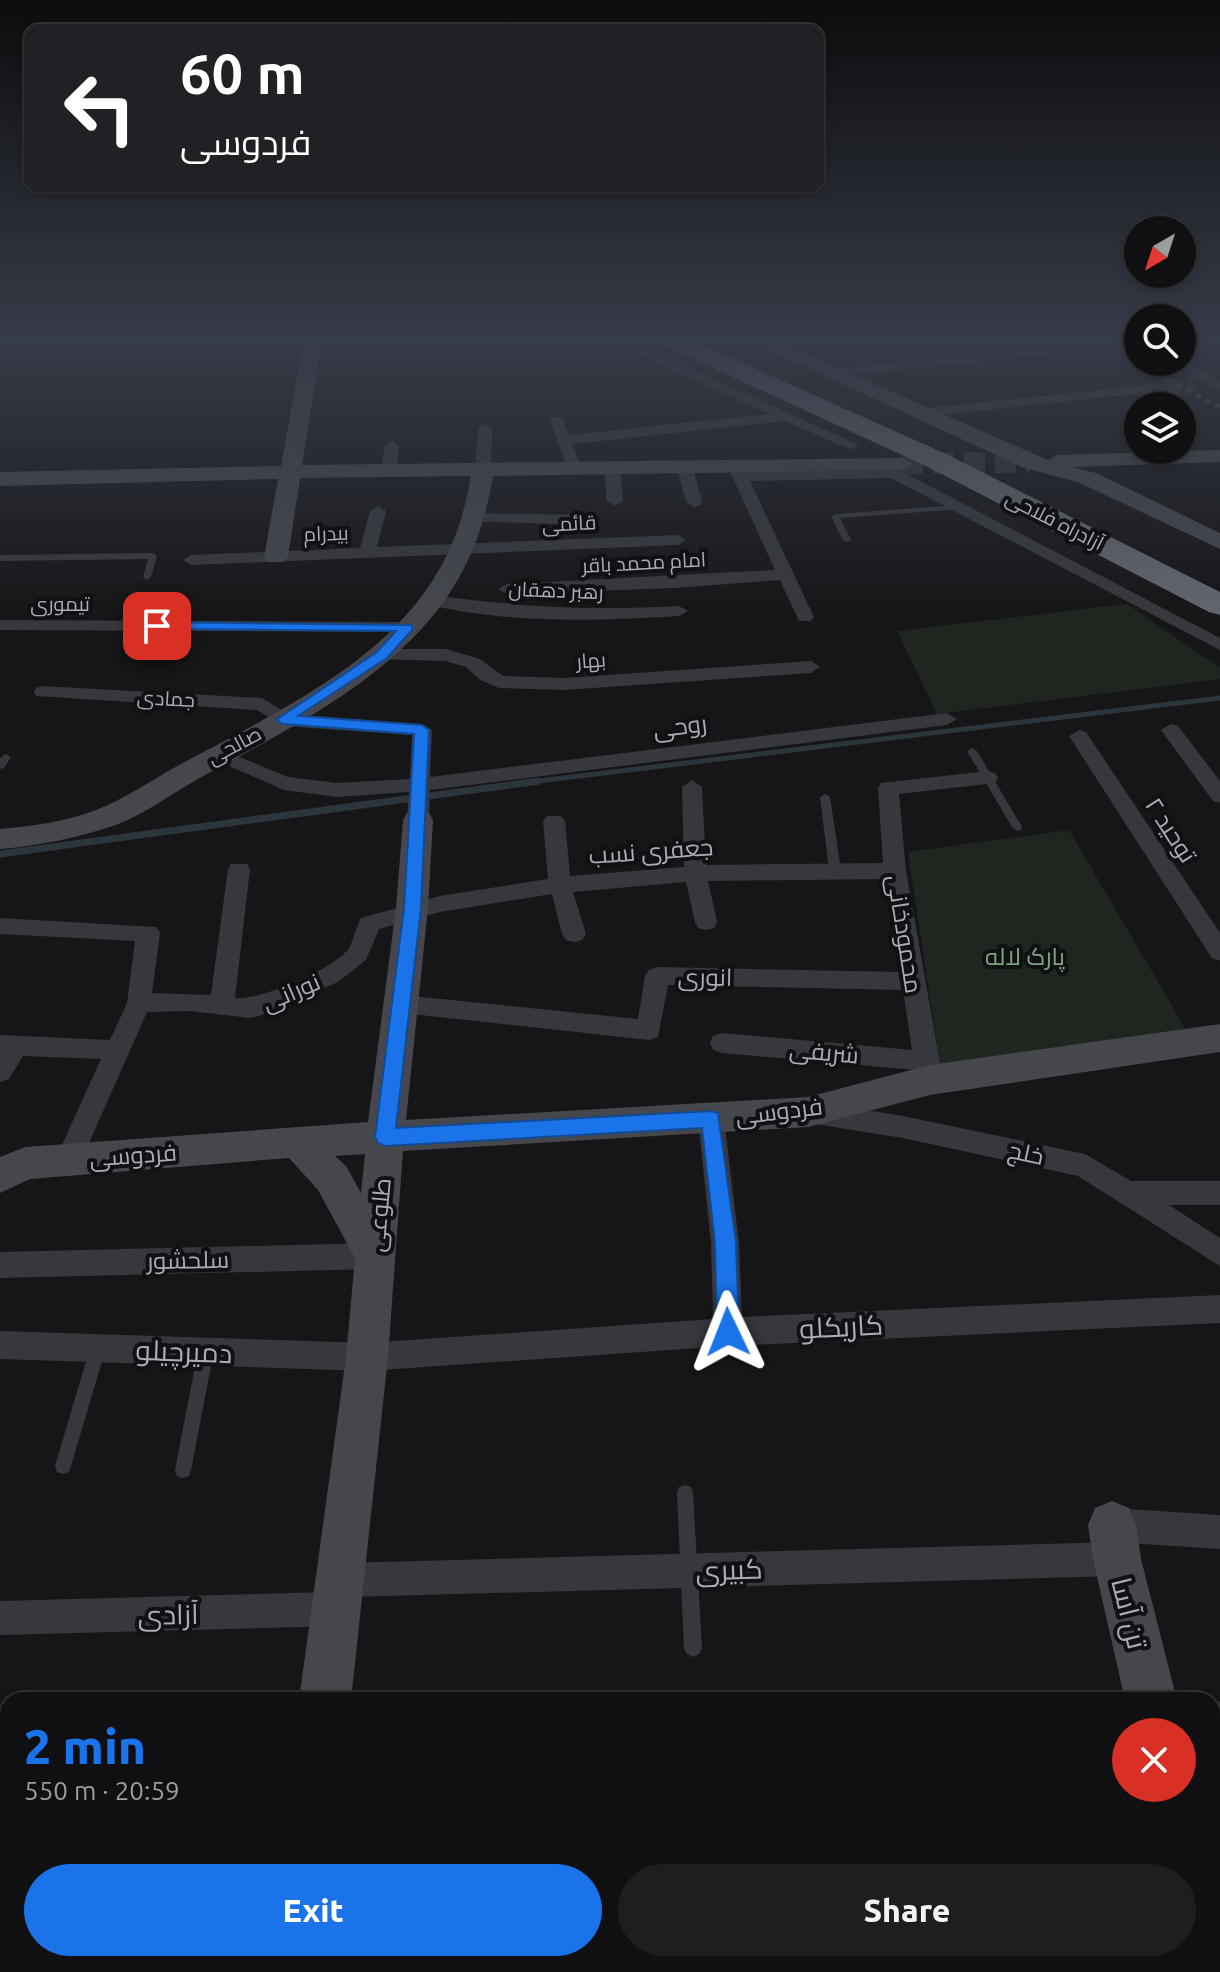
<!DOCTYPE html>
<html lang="en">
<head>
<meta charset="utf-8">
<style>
  :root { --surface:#101012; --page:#1e1e20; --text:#f1f3f6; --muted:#9c9d9f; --line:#303032; --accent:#1a73e8 }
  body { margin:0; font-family:Ubuntu,Cairo,sans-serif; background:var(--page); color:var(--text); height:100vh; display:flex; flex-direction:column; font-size:30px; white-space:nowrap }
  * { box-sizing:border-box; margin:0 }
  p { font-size:26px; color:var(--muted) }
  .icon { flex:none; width:44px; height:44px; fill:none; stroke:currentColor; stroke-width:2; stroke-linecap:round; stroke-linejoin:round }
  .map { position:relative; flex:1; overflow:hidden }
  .panel { position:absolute; left:0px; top:1692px; width:1220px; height:280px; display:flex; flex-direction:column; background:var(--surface); border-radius:24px 24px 0 0; box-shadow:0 4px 12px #0003,0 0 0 2px var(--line) }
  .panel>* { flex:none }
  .top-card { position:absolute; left:24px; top:24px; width:800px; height:168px; border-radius:16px; box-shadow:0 4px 12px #0003,0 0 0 2px var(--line); background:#202124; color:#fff; overflow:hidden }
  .needle { width:52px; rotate:219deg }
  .buttons { position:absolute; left:1124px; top:216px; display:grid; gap:16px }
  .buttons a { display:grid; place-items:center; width:72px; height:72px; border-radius:50%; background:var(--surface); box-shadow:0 4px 12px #0003,0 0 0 2px var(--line); font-size:40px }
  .pin { position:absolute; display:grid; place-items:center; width:68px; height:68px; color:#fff; margin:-34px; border-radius:16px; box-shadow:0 4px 12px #0006 }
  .me { position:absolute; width:88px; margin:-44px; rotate:358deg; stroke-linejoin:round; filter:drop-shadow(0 0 6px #0008) }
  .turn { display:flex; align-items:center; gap:28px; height:168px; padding:0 24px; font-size:36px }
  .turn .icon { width:104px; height:104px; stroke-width:2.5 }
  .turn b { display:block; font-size:56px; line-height:68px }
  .round { display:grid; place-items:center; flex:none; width:84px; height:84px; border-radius:42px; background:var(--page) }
  .overview { display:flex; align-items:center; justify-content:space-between; height:136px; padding:0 24px }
  h1 { font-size:48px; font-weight:800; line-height:60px; color:var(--accent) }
  .cta { display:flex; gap:16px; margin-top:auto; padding:16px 24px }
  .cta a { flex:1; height:92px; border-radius:48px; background:var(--accent); color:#fff; font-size:32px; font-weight:800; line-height:92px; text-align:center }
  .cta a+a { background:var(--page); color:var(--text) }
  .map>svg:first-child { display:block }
  .green { fill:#1e261f }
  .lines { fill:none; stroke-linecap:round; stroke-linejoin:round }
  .stream-far1 { stroke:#2c353c; stroke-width:5 }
  .stream { stroke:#2c353c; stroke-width:7 }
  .street-tunnel { stroke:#333438; stroke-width:15; stroke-dasharray:15 7; stroke-linecap:butt }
  .secondary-tunnel { stroke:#333438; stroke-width:21; stroke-dasharray:21 10; stroke-linecap:butt }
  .lane { fill:#37383d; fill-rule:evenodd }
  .street { fill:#37383d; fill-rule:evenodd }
  .secondary { fill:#45474d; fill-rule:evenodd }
  .highway { fill:#63666e; fill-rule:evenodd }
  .rail { stroke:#4a4c52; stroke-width:4; stroke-dasharray:6 5; stroke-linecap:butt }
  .route { fill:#1a73e8; stroke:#114b97; stroke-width:2 }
  .labels { text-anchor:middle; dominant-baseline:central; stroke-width:8; stroke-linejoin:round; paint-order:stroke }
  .far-street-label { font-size:20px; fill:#a8adb8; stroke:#111113 }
  .street-label { font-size:24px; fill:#a8adb8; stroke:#111113 }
  .park-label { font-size:24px; fill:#7fa381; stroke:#111113 }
  .near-street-label { font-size:28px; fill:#a8adb8; stroke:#111113 }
</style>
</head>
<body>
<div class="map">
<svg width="1220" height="1972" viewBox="0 0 1220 1972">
  <rect width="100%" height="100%" fill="#161618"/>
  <path class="green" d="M 1127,604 L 1220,668 L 1220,679 L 937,714 L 897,631 Z
    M 1069,830 L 1188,1033 L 941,1071 L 908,852 Z"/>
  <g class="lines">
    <path class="stream-far1" d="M 522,783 L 1220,698"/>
    <path class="stream" d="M 0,854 L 539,781"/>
    <path class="street-tunnel" d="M 1165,387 L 1194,383"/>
    <path class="secondary-tunnel" d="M 902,464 L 1030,462"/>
    <path class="lane" d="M 959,505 L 963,507 L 962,509 L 840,518 L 851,540 L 847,542 L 843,540 L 831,516 L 835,514 Z
      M 153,553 L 157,556 L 151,577 L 147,580 L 143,577 L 148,559 L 0,561 L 0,555 Z
      M 972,748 L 977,751 L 1022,827 L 1021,830 L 1017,831 L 1012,827 L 967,751 Z
      M 6,754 L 11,757 L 4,768 L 0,769 L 0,758 Z
      M 825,794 L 830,797 L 841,870 L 835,874 L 829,870 L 820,797 Z
      M 98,1341 L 103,1343 L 106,1348 L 71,1466 L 69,1472 L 63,1474 L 57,1472 L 55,1466 L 90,1348 L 93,1343 Z
      M 206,1344 L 211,1346 L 214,1351 L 191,1470 L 189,1476 L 183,1478 L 177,1476 L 175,1470 L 198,1351 L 201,1346 Z
      M 685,1485 L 691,1487 L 693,1493 L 702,1648 L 699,1654 L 693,1657 L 687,1654 L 684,1648 L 677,1493 L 679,1487 Z
      M 8,1839 L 8,1896 L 0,1902 L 0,1845 L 1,1842 Z
      M 158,1964 L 178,1964 L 176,1972 L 156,1972 Z"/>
    <path class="street" d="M 0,339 L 16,339 L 0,344 Z
      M 606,339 L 623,339 L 859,445 L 852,449 L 847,448 L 785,421 L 572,444 L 582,470 L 574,475 L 569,473 L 550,420 L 552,417 L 562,417 L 569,435 L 769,414 Z
      M 1125,339 L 1138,339 L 1138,346 Z
      M 1182,339 L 1204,339 L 1182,345 Z
      M 1066,345 L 1073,349 L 1071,352 L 833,377 L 826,373 L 833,369 Z
      M 1182,360 L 1220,382 L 1220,392 L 1168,362 Z
      M 1165,383 L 1172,387 L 1170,390 L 920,417 L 913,413 L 920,409 Z
      M 485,424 L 492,428 L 491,470 L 483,475 L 475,470 L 478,428 Z
      M 392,441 L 399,445 L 397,470 L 389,475 L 381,470 L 385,445 Z
      M 612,464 L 620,469 L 623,501 L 615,506 L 607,501 L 604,469 Z
      M 685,464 L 693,469 L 702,502 L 700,505 L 694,507 L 686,502 L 677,469 Z
      M 737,464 L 742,466 L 746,472 L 899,470 L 1220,638 L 1220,650 L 891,478 L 750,481 L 814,617 L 811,621 L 799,621 L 780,580 L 675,588 L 507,594 L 498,589 L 507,584 L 775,570 L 729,469 Z
      M 378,506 L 386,511 L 377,547 L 678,535 L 686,540 L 678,545 L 191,565 L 183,560 L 191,555 L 360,548 L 370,511 Z
      M 475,513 L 585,515 L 593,520 L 585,525 L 469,521 L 467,518 Z
      M 432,595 C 519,607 591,611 679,606 L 688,611 L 679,616 C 596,621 508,624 426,604 L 423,600 L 426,596 Z
      M 0,620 L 407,622 L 416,627 L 407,632 L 0,630 Z
      M 382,649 L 446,649 L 480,659 L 503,676 L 564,678 L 811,661 L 820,667 L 811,673 L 564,690 L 499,688 L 480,680 L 466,667 L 445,661 L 376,659 L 373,655 L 376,651 Z
      M 43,686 L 262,698 L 288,714 L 422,724 L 432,730 L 430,777 L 947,713 L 957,719 L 947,725 L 430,790 L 429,820 L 425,825 L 411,825 L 407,820 L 409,792 L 337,797 L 284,790 L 211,758 L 208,754 L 218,748 L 288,777 L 337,783 L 410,779 L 412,735 L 283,726 L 257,710 L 36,696 L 34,692 L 36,688 Z
      M 1171,724 L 1178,726 L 1220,781 L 1220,803 L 1213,801 L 1161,730 Z
      M 1079,730 L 1086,732 L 1220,933 L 1220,961 L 1212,958 L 1069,736 Z
      M 988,771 L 995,773 L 998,778 L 995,783 L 899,794 L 906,871 L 943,1080 L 939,1087 L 930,1090 L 921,1087 L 916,1070 L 722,1053 L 713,1050 L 710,1043 L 713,1036 L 722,1033 L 912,1050 L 903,990 L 668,985 L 658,1037 L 649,1040 L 402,1013 L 393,1011 L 390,1004 L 393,997 L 402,995 L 638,1019 L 645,976 L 649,970 L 657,967 L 900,972 L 885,879 L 708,881 L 717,922 L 714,928 L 706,930 L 698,928 L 695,922 L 686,882 L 573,892 L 586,934 L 582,940 L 574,942 L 566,940 L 562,934 L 552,894 L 440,912 L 379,929 L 366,960 L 338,982 L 259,1016 L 250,1018 L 190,1011 L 147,1012 L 78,1168 L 68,1171 L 58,1168 L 55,1160 L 101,1059 L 23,1056 L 9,1079 L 0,1082 L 0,1035 L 110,1040 L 127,1003 L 135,941 L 0,934 L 0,918 L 156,927 L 160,933 L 152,993 L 211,995 L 228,869 L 231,864 L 247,864 L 250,869 L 235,998 C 259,1001 335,969 349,948 C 354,939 356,927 361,918 L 440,896 L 548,879 L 543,821 L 547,816 L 561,816 L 565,821 L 570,876 L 684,867 L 682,787 L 692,780 L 702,787 L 706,865 L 883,863 L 878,788 L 881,783 Z
      M 815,1102 L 903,1116 L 1085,1154 L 1131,1181 L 1220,1181 L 1220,1205 L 1169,1205 L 1220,1238 L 1220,1266 L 1078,1176 L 903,1138 L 815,1124 L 806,1121 L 802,1113 L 806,1105 Z
      M 711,1108 L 720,1111 L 724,1119 L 739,1243 L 742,1317 L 1220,1295 L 1220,1323 L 728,1346 L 367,1371 L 0,1359 L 0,1331 L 367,1343 L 713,1319 L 711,1243 L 698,1119 L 702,1111 Z
      M 375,1243 L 385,1247 L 389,1256 L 385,1265 L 375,1269 L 0,1278 L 0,1252 Z
      M 1112,1508 L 1220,1515 L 1220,1549 L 1112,1542 L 1100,1537 L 1095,1525 L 1100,1513 Z
      M 1117,1542 L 1129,1547 L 1134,1559 L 1129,1571 L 1117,1576 L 349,1597 L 354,1609 L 349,1621 L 337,1626 L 0,1635 L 0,1601 L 328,1592 L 323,1580 L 328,1568 L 340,1563 Z
      M 1212,1701 L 1220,1702 L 1220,1738 L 1212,1737 Z"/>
    <path class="secondary" d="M 304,339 L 322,339 L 302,465 L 902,458 L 913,464 L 902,470 L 493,476 C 485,524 471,564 442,604 C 382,685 284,731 198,779 C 171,794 142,816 113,826 C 76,838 38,846 0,849 L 0,829 C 31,826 66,822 96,810 C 125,799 153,779 181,764 C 264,719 368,671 424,593 C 451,556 463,521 471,476 L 300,478 L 288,557 L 284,562 L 268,562 L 264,557 L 278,479 L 0,486 L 0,472 L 281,466 Z
      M 746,339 L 771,339 L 1048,460 L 1058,455 L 1220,450 L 1220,462 L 1072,467 L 1096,473 L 1220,533 L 1220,549 L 1080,483 L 1022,467 Z
      M 418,810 L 429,813 L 433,820 L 428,908 L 406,1120 L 808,1097 L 930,1065 L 1220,1024 L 1220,1052 L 930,1095 L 808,1127 L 403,1151 L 388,1357 L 351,1700 L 299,1700 L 346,1357 L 355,1258 L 318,1190 L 289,1158 L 30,1179 L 0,1193 L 0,1157 L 25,1147 L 368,1122 L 396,908 L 403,820 L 407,813 ZM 365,1154 L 361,1193 L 346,1166 L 335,1156 Z
      M 1112,1501 L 1129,1508 L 1136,1525 L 1141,1559 L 1177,1700 L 1125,1700 L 1093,1559 L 1088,1525 L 1095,1508 Z
      M 1212,1867 L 1220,1870 L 1220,1949 L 1212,1946 Z
      M 262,1964 L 320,1964 L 319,1972 L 261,1972 Z"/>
    <path class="highway" d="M 657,339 L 689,339 L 946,454 L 1220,592 L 1220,615 L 1209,612 L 926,466 L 661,344 Z"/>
    <path class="rail" d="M 1088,339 L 1220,407"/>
  </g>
  <linearGradient id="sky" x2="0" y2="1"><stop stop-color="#0c0c0d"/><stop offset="0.55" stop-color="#363c48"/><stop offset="1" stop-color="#363c48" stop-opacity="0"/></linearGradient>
  <rect width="1220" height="615" fill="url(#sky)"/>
  <path class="route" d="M 157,622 L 412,625 L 412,630 L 387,658 L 298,716 L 422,725 L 429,730 L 421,908 L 396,1128 L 711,1111 L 718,1113 L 736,1243 L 739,1332 L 736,1339 L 728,1342 L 720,1339 L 717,1332 L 715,1243 L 702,1128 L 385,1146 L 378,1143 L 375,1137 L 404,908 L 414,734 L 283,724 L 276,720 L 377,652 L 396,631 L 152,629 L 150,626 Z"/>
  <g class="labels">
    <g class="far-street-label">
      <text transform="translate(1055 520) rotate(27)">آزادراه فلاحی</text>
      <text transform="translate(569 523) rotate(-3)">قائمی</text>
      <text transform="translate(326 533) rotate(-2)">بیدرام</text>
      <text transform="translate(644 562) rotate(-3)">امام محمد باقر</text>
      <text transform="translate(556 590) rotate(2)">رهبر دهقان</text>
      <text x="60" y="603">تیموری</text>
      <text transform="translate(591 660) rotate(-4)">بهار</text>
      <text transform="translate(166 698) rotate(3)">جمادی</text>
      <text transform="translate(234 745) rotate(-28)">صالحی</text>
    </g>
    <g class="street-label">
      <text transform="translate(680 726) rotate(-7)">روحی</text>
      <text transform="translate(1171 830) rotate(57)">توحید ۲</text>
      <text transform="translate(651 851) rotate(-4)">جعفری نسب</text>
      <text transform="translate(905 934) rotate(81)">محمودخانی</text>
      <text transform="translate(705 977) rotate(1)">انوری</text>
      <text transform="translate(291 992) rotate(-23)">نورانی</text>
      <text transform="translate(824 1052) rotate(5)">شریفی</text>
      <text transform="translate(779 1111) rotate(-7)">فردوسی</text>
      <text transform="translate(1026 1153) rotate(12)">خلج</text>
      <text transform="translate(133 1155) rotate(-4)">فردوسی</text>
      <text transform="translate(379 1215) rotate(-85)">طلوعی</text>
      <text transform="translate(188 1260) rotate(-1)">سلحشور</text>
    </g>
    <g class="park-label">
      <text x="1025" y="956">پارک لاله</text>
    </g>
    <g class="near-street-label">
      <text transform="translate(841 1326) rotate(-3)">کاریکلو</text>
      <text transform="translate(184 1351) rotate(2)">دمیرچیلو</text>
      <text transform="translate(729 1569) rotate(-2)">کبیری</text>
      <text transform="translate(1130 1613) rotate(76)">تن آسا</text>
      <text transform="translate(168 1614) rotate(-1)">آزادی</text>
    </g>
  </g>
</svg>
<div class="buttons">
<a><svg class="needle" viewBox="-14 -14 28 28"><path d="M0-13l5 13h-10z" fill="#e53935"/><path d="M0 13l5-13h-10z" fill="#9c9d9f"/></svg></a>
<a><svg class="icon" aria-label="search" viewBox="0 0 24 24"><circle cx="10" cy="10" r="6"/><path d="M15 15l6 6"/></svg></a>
<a><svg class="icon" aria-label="layers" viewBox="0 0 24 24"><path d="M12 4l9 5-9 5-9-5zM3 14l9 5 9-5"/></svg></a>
</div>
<div class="pin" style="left:157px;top:626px;background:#d93025"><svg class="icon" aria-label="arrive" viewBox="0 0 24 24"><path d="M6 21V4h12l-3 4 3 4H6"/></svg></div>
<svg class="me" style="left:728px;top:1332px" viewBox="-20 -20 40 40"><path d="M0-17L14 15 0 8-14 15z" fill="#1a73e8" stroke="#fff" stroke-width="4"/></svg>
<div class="top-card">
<div class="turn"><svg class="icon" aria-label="left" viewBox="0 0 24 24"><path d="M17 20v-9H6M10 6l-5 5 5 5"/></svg><div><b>60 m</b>فردوسی</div></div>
</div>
<section class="panel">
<div class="overview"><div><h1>2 min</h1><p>550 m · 20:59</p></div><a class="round" style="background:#d93025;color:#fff"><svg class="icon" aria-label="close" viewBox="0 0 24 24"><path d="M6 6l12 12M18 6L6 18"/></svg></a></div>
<div class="cta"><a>Exit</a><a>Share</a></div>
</section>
</div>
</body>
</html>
